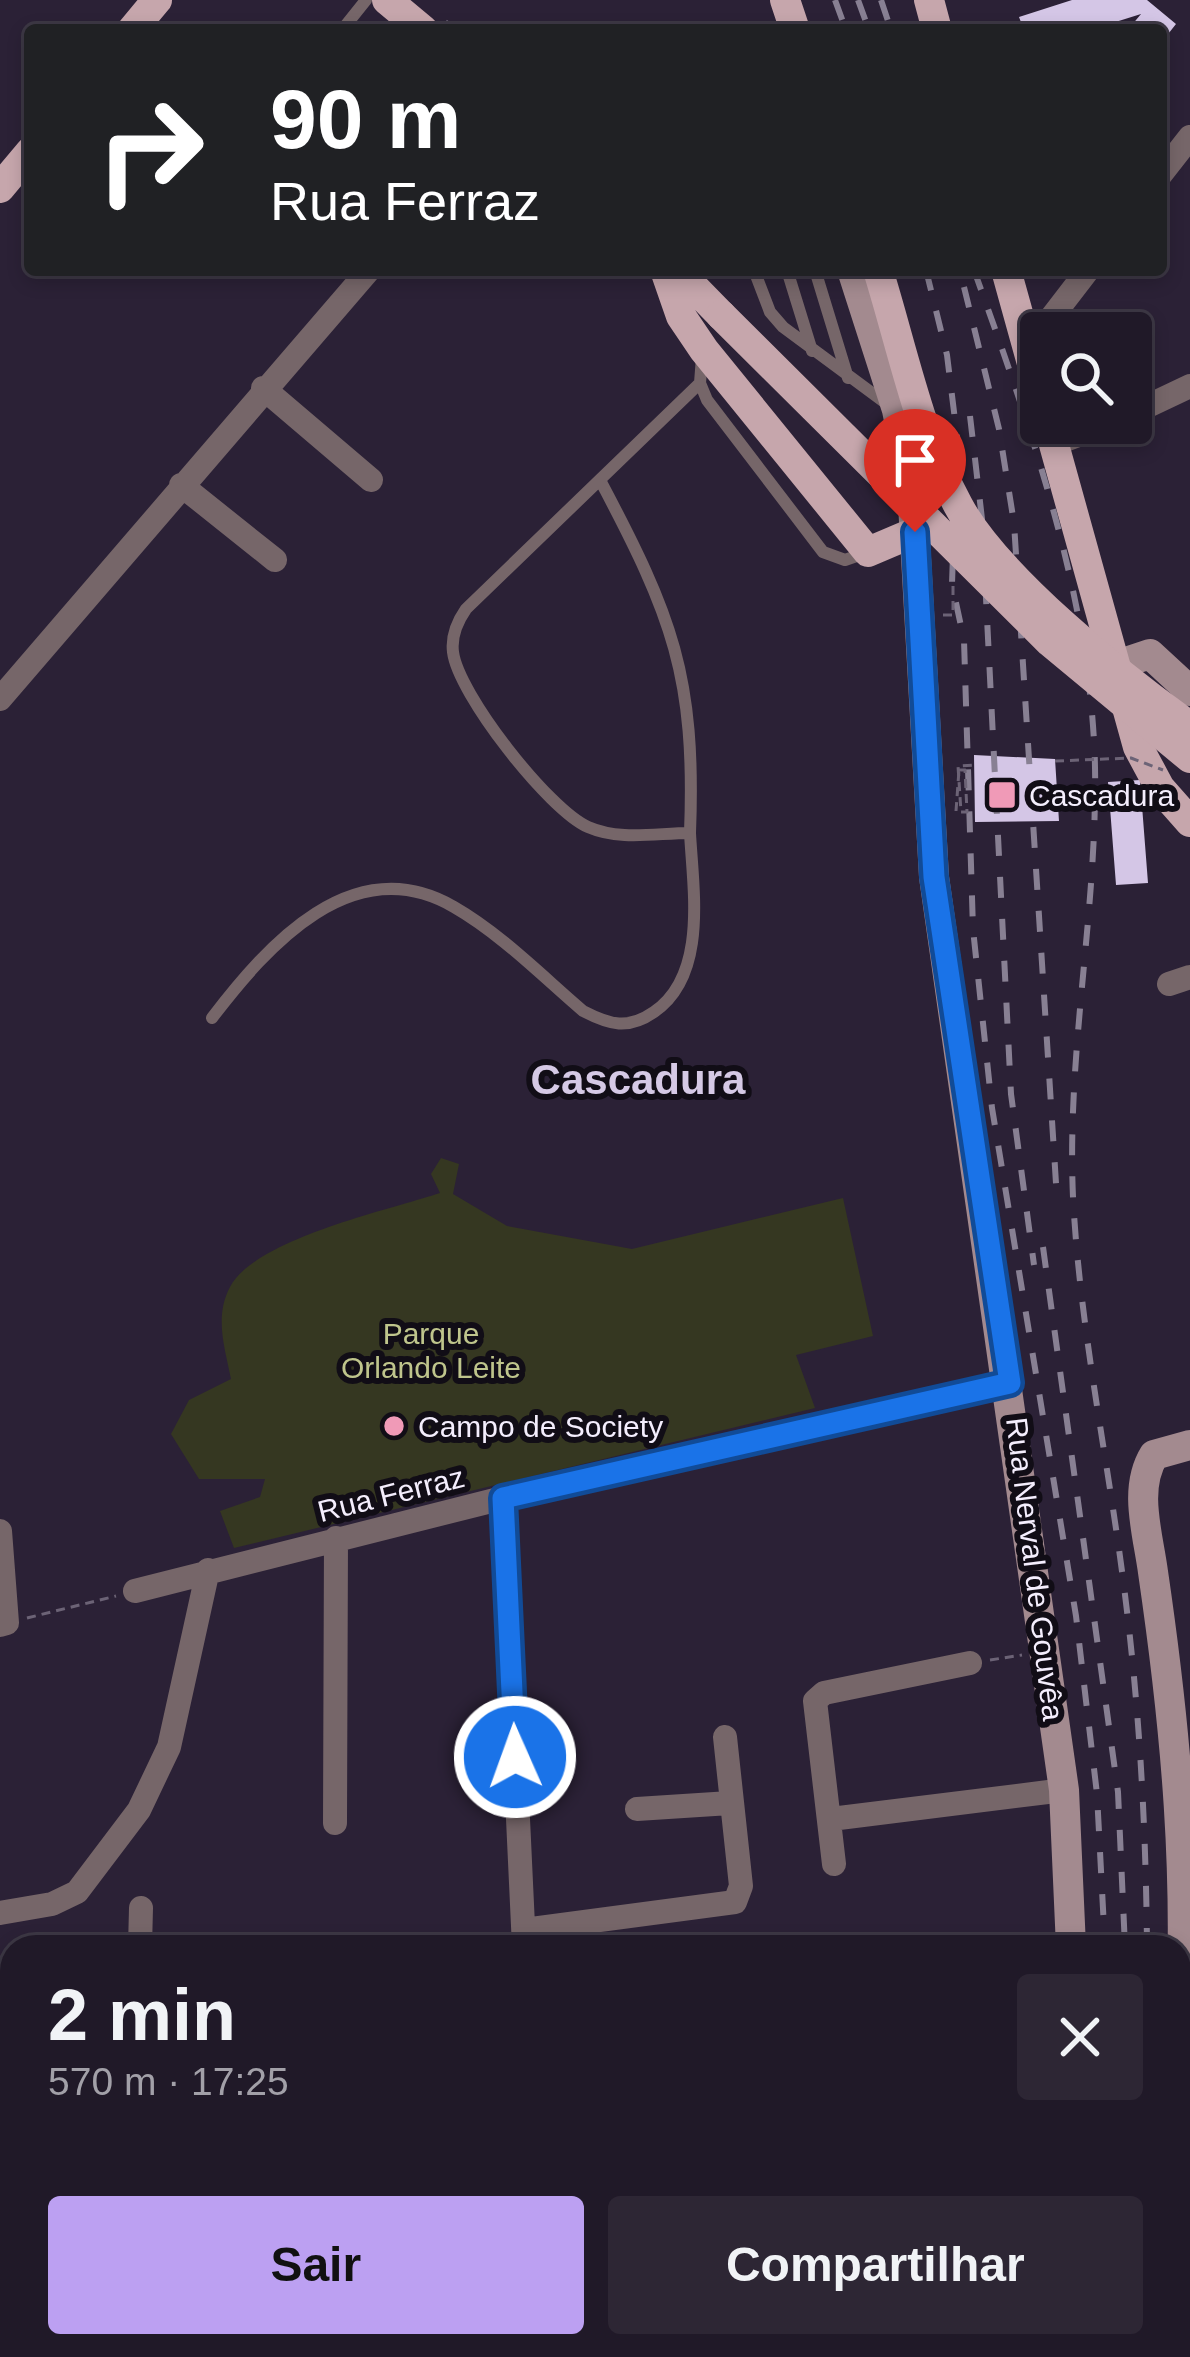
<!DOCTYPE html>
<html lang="pt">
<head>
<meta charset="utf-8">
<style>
  :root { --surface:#201928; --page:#2d2634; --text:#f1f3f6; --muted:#a2a0a8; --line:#3d3845; --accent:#bca0f2 }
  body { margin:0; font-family:Arial,sans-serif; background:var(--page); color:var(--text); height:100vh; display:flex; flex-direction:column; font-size:45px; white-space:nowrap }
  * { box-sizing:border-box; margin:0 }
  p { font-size:39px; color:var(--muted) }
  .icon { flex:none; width:66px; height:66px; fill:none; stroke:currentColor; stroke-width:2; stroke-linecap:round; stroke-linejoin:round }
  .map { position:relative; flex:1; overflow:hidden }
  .panel { position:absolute; left:0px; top:1935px; width:1191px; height:423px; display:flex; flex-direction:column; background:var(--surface); border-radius:36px 36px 0 0; box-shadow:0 6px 18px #0003,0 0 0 3px var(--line) }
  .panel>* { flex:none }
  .top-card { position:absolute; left:24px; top:24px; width:1143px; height:252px; border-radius:12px; box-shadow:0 6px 18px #0003,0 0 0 3px var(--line); background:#202124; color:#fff; overflow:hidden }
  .buttons { position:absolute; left:1020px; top:312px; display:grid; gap:24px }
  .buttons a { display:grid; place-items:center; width:132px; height:132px; border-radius:12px; background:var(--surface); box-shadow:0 6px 18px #0003,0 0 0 3px var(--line); font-size:60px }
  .pin { position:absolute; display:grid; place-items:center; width:102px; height:102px; color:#fff; margin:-123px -51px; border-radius:50% 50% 50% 0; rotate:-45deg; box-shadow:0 0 12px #0007 }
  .pin .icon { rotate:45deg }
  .me { position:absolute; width:132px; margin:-66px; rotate:358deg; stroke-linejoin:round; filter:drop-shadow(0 0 9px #0008) }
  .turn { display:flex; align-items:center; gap:42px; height:252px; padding:0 48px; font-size:54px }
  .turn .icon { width:156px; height:156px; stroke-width:2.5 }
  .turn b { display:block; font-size:84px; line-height:102px }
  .round { display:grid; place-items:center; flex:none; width:126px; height:126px; border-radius:12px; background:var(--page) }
  .headline { display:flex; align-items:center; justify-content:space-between; height:204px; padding:0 48px }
  h1 { font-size:72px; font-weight:700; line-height:90px }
  .primary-button { display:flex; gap:24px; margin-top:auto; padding:24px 48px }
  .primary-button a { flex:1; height:138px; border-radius:12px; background:var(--accent); color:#111; font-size:48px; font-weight:700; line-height:138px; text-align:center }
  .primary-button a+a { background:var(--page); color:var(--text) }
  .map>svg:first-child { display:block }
  .green { fill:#353721 }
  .building { fill:#d4c6e6 }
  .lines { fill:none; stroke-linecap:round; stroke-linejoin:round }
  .path { stroke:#6c6376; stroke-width:3; stroke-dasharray:9 6; stroke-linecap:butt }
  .service { stroke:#766669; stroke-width:12 }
  .minor { stroke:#766669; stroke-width:24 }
  .secondary { stroke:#a38a8f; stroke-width:30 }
  .primary { stroke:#c6a6ac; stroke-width:30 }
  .rail { stroke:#888093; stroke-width:6; stroke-dasharray:21 21; stroke-linecap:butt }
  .path-bridge { stroke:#6c6376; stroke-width:3; stroke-dasharray:9 6; stroke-linecap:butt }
  .primary-bridge { stroke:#c6a6ac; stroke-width:30 }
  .route-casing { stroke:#114b97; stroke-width:30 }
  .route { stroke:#1a73e8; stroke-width:21 }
  .poi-dot { fill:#f09ab7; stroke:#110d16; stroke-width:4.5 }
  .labels { text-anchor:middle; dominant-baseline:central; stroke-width:12; stroke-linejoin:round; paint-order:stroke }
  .poi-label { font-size:30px; fill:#f4eefd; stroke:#110d16; text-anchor:start }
  .park-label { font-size:30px; fill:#bfc58c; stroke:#110d16 }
  .street-label { font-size:30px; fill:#f4eefd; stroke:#110d16 }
  .district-label { font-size:42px; font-weight:bold; fill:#d5c9e5; stroke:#110d16 }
</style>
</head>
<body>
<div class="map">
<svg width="1190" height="2357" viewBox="0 0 1190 2357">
  <rect width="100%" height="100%" fill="#2b2136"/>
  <path class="green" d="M 441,1158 L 459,1164 L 453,1194 L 507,1226 L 632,1249 L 843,1198 L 873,1336 L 796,1355 L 815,1408 L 234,1548 L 220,1511 L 260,1497 L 265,1479 L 199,1479 L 171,1434 L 189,1400 L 231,1379 C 225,1348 214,1317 230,1287 C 255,1239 389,1210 440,1193 L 431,1174 Z"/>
  <path class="building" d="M 1072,0 L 1147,0 L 1176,24 L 1161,43 L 1161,30 L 1131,26 L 1141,14 L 1090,30 L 1024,30 L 1019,17 Z
    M 974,755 L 1055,759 L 1059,821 L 975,822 Z
    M 1140,780 L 1148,883 L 1116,885 L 1108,782 Z"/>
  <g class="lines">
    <path class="path" d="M 446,21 L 457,30
      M 956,811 L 959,770
      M 27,1618 L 116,1596
      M 990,1660 L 1022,1655"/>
    <path class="service" d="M 342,30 L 366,0
      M 754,270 L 770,312 L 783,327 L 891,407
      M 787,270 L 812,351
      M 815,270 L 848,378
      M 702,357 L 700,383 L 707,400 L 823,552 L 845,560 L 868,552
      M 600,480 C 672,616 696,676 690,833
      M 212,1018 C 267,946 353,848 454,907 C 501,934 542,976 583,1011 C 610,1025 628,1030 654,1012 C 708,975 693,890 690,833 C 656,833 620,841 588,827 C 549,810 458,694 453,652 C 451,636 457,622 466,609 L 700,383"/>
    <path class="minor" d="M 1161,174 L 1190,137
      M 1028,348 L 1088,270
      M 263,388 L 371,480
      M 1131,414 L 1190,386
      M 1054,444 L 1111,423
      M 181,485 L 275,560
      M 0,699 L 369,270
      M 1169,984 L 1190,977
      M 503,1498 L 524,1947
      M 0,1531 L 7,1623 L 0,1625
      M 135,1591 L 503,1498 L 1010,1383
      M 637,1809 L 730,1803
      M 831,1819 L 1064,1790
      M 335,1823 L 336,1538
      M 834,1864 L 815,1701 L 824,1693 L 970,1663
      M 0,1913 L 52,1904 L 77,1892 L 139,1810 L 169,1747 L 208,1570
      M 524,1930 L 735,1902 L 741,1886 L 725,1737
      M 140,1947 L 141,1908
      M 0,2195 L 12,2195
      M 147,2346 L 147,2357
      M 242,2346 L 242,2357
      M 363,2346 L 363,2357
      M 760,2346 L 761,2357
      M 80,2357 L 80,2346"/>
    <path class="secondary" d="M 852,270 L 897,410 L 912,486 L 934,877 L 1064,1790 L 1071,1947
      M 1117,675 L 1126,662 L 1150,654 L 1190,691
      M 1179,2041 C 1190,1882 1176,1729 1153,1572 C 1148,1534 1133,1489 1154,1455 L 1190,1445
      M 1035,2357 L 1037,2346
      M 1146,2357 L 1147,2346"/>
    <path class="primary" d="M 387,0 L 423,30
      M 785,0 L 795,30
      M 929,0 L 937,30
      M 132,30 L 157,0
      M 0,188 L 30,152
      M 665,270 L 681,316 L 704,350 L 868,552 L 915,532
      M 677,270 L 721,315
      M 1006,270 L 1041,396
      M 1048,423 L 1138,747 L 1160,788 L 1190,822"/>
    <path class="rail" d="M 835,0 L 846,30
      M 858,0 L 869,30
      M 881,0 L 891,30
      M 926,270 L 947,355 L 957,436 L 952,584 L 964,640 L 973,929 L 992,1108 L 1076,1616 L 1097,1794 L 1105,1947
      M 974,270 C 1034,437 1099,619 1095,799 C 1093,932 1067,1063 1073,1197 C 1080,1333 1110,1468 1126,1603 C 1140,1717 1146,1832 1147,1947
      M 964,287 L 999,429 L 1014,523 L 1057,1199
      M 970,416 L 982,519 L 1011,1094 L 1034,1265
      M 1043,1247 L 1118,1792 L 1125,1947
      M 1070,2357 L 1071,2346
      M 1091,2357 L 1093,2346
      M 1112,2357 L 1114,2346"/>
    <path class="path-bridge" d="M 943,615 L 953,615 L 953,584
      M 1055,761 L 1131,758 L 1163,770
      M 959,770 L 965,770 L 967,812 L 961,812 L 958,766 L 974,765"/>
    <path class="primary-bridge" d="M 878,270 C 902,347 919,434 958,505 C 995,575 1124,680 1190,726
      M 721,315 L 1050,642 L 1190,758"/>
  </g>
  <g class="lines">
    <defs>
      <path id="route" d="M 515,1757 L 503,1498 L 1010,1383 L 934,877 L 915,532"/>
    </defs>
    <use href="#route" class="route-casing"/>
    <use href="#route" class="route"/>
  </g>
  <g class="poi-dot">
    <rect x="987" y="780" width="30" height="30" rx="6"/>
    <circle cx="394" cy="1426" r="12"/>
  </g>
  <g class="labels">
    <g class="poi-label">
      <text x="1029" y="795">Cascadura</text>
      <text x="418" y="1426">Campo de Society</text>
    </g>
    <g class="park-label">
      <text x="431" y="1333">Parque<tspan x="431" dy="34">Orlando Leite</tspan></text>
    </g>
    <g class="street-label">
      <text transform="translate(391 1494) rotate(-14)">Rua Ferraz</text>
      <text transform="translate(1035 1569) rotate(83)">Rua Nerval de Gouvêa</text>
    </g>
    <g class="district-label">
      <text x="638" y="1079">Cascadura</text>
    </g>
  </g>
</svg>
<div class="buttons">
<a><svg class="icon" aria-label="search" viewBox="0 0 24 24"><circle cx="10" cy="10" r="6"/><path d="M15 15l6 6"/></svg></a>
</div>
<div class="pin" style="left:915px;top:532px;background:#d93025"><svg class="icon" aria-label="arrive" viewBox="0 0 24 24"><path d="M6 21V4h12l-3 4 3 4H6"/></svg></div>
<svg class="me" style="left:515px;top:1757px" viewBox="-20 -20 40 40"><circle r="17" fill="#1a73e8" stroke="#fff" stroke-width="3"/><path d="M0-11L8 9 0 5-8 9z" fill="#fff"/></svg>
<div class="top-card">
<div class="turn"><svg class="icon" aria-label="right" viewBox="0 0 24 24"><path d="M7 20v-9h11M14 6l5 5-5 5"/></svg><div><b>90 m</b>Rua Ferraz</div></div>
</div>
<section class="panel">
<div class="headline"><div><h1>2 min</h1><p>570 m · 17:25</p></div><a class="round"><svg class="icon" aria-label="close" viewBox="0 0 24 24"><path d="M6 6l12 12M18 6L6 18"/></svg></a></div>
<div class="primary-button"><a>Sair</a><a>Compartilhar</a></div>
</section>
</div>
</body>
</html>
